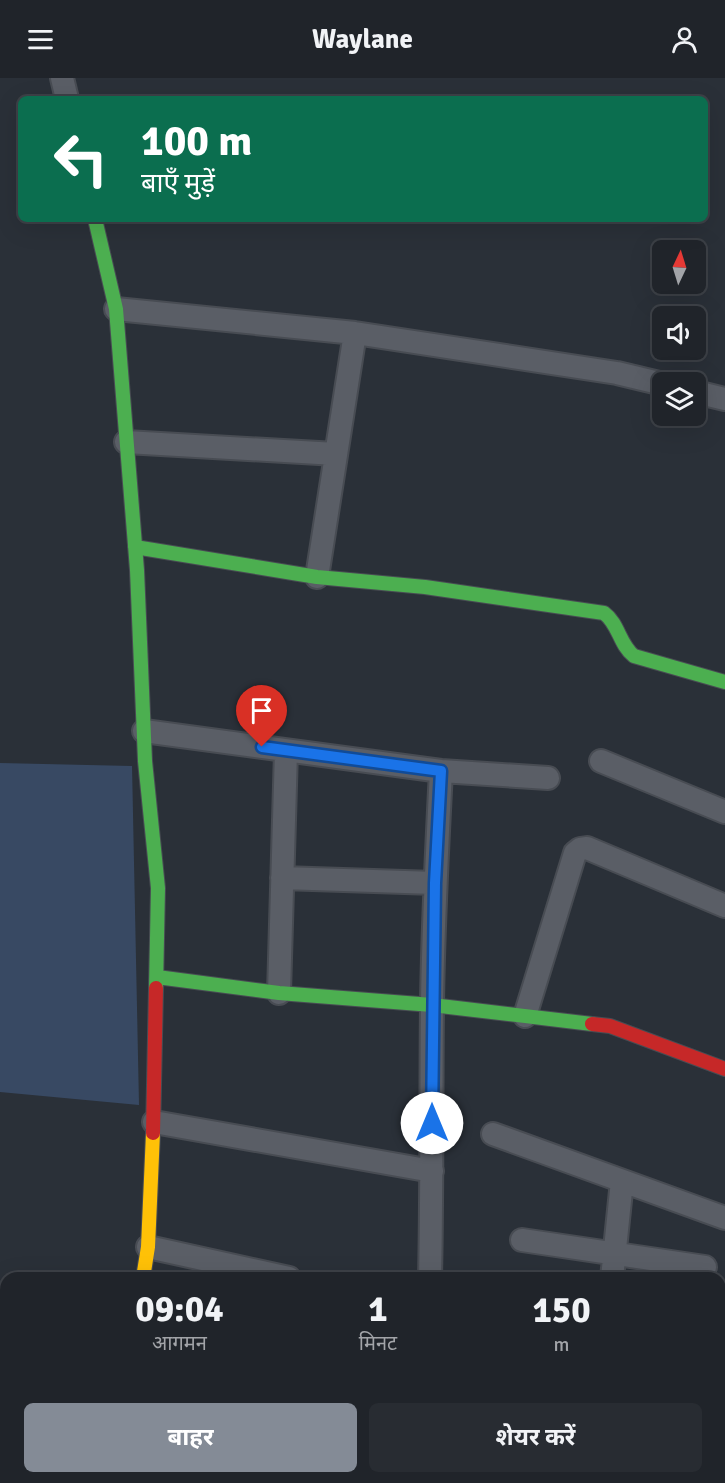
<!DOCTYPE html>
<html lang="hi">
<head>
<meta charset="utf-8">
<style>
  :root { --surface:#20242a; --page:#282c32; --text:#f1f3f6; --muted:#a2a4a8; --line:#3d4147; --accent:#848b96 }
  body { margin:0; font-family:Signika,"Noto Sans Devanagari",sans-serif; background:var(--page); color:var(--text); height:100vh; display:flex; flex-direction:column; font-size:22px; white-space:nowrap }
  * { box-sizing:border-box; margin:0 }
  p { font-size:20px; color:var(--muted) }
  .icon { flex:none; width:33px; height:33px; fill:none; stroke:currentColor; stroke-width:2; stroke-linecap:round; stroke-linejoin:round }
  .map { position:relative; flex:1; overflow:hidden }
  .side { position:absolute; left:0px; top:1194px; width:726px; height:212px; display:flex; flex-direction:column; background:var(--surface); border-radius:18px 18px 0 0; box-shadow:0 6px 24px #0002,0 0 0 2px var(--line) }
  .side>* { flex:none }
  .banner { position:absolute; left:18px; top:18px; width:690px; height:126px; border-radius:9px; box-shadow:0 6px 24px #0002,0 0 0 2px var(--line); background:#0b6e4f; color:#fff; overflow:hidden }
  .needle { width:39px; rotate:4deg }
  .buttons { position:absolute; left:652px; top:162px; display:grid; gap:12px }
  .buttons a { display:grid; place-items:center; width:54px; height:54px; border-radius:9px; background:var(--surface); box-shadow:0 6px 24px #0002,0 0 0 2px var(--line); font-size:30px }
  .pin { position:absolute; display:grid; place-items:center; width:51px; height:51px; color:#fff; margin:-62px -26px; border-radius:50% 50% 50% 0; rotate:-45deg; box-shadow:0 0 6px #0007 }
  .pin .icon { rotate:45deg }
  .me { position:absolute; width:66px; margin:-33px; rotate:0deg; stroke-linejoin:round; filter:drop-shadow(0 0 4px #0008) }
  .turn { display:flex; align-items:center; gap:21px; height:126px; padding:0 24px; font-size:27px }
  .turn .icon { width:78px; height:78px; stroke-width:2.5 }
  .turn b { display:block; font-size:42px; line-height:51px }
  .eta { display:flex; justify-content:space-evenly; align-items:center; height:102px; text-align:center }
  .eta b { font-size:36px; font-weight:700; line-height:42px }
  .button { display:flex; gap:12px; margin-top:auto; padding:12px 24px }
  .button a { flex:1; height:69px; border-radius:9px; background:var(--accent); color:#fff; font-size:24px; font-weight:700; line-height:69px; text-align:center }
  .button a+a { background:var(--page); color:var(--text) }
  header { display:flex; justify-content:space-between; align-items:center; height:78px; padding:0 24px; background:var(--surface); font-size:27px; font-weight:700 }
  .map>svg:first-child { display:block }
  .water { fill:#384963 }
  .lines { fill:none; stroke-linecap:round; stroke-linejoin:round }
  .street-casing { stroke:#484c53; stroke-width:26 }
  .fast-casing { stroke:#484c53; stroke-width:16 }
  .slow-casing { stroke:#484c53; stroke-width:16 }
  .jam-casing { stroke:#484c53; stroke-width:16 }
  .street { stroke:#5a5e66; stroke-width:22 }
  .fast { stroke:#4caf50; stroke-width:14 }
  .slow { stroke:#ffc107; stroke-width:14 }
  .jam { stroke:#c62828; stroke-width:14 }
  .route-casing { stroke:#114b97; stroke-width:15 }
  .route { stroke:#1a73e8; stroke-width:10 }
</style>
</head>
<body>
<header><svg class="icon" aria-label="menu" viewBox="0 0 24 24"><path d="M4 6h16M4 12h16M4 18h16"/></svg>Waylane<svg class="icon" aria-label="person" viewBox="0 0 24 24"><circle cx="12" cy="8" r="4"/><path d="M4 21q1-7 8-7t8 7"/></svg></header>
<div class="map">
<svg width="725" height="1405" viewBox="0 0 725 1405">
  <rect width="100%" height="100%" fill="#2a3038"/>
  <path class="water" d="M 0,685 L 132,688 L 139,1027 L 0,1014 Z"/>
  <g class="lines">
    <defs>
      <path id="street" d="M 62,0 L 67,21
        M 116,231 L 355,255 L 617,295 L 663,306
        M 696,314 L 725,321
        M 126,364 L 336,376
        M 317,499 L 355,255
        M 144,653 L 441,693 L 548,700
        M 601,683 L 725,734
        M 282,800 L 435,805
        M 279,915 L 286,673
        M 525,938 L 575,775 L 580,771 L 587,770 L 725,828
        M 154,1044 L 432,1093
        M 493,1056 L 725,1140
        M 522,1162 L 705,1189
        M 148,1169 L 289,1200
        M 430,1200 C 432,1109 431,1017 432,926 C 433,848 437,770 441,693
        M 612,1200 L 622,1103
        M 0,1306 L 6,1306
        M 720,1345 L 725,1345
        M 301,1400 L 302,1405
        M 420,1400 L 420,1405
        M 107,1405 L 108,1400
        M 231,1405 L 232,1400"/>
      <path id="fast" d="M 95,141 L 116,231 L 137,492 L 145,683 L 158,810 L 156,910
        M 135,469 L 317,499 L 425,509 L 604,535 C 619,546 619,566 634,578 L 725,604
        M 157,899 L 279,915 L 432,927 L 592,946"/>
      <path id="slow" d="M 143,1200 L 148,1169 L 153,1055"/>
      <path id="jam" d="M 592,946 L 610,948 L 725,991
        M 153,1055 L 156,910"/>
    </defs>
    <use href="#street" class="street-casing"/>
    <use href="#fast" class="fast-casing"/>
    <use href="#slow" class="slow-casing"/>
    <use href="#jam" class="jam-casing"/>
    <use href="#street" class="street"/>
    <use href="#fast" class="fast"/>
    <use href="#slow" class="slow"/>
    <use href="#jam" class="jam"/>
  </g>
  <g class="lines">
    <defs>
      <path id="route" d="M 262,669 L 441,693 L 435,805 L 432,1045"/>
    </defs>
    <use href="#route" class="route-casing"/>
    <use href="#route" class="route"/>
  </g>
</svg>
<div class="buttons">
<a><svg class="needle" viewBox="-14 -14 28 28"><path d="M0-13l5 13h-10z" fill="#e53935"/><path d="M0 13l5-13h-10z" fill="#a2a4a8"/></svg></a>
<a><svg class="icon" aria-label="sound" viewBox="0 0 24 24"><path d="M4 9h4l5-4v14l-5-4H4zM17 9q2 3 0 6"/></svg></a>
<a><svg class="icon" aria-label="layers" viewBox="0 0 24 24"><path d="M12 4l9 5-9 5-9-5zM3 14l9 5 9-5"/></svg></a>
</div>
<div class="pin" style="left:262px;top:669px;background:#d93025"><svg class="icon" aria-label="arrive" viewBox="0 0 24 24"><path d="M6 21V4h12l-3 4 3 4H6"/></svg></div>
<svg class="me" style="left:432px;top:1045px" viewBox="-20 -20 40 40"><circle r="19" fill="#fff"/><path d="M0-13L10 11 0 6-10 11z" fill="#1a73e8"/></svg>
<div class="banner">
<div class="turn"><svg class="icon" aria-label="left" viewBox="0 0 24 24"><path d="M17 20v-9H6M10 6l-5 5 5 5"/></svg><div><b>100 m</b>बाएँ मुड़ें</div></div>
</div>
<section class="side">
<div class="eta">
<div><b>09:04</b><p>आगमन</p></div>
<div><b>1</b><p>मिनट</p></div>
<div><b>150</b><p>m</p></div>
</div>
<div class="button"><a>बाहर</a><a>शेयर करें</a></div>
</section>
</div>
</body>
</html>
